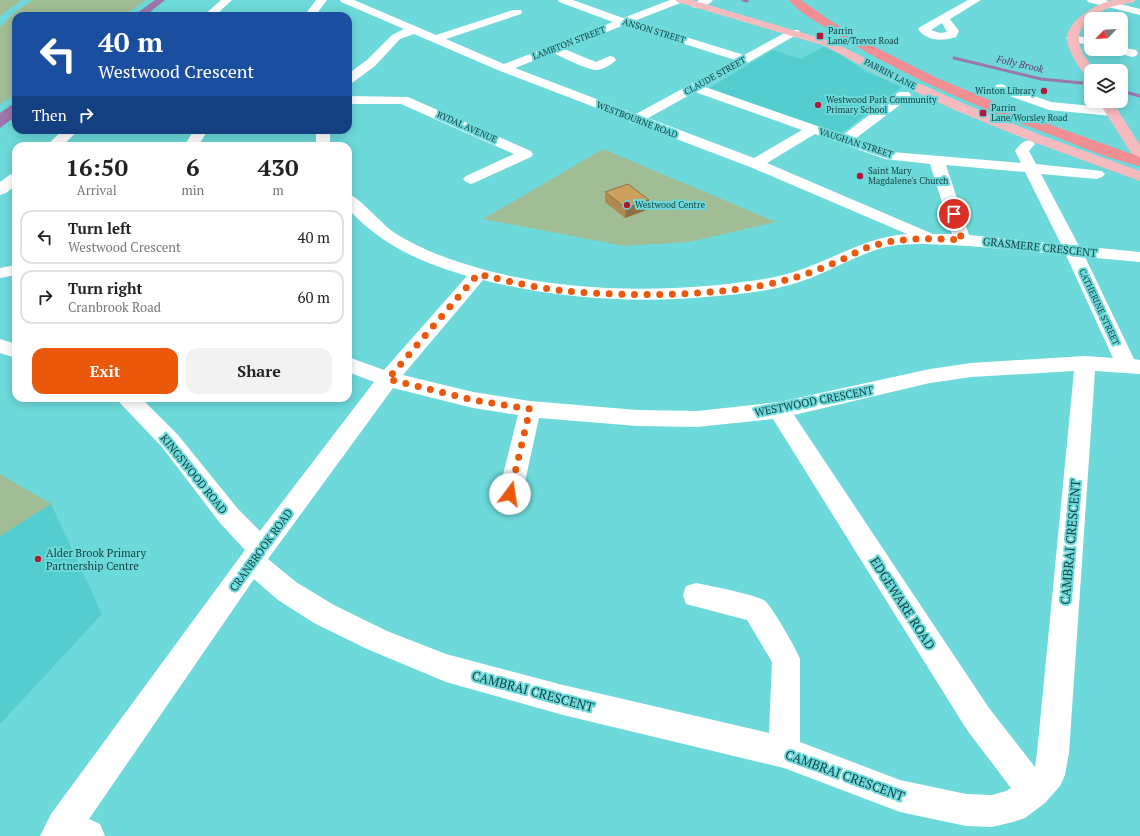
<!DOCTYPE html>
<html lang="en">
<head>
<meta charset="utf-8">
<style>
  :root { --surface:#fff; --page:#f2f2f2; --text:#222; --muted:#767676; --line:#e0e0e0; --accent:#ea580c }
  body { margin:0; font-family:"PT Serif",serif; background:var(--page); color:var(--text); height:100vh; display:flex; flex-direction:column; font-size:15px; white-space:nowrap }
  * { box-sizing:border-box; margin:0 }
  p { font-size:13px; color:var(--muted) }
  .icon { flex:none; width:22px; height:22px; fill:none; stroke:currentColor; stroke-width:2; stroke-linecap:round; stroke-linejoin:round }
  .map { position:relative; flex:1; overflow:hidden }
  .panel { position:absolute; left:12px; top:142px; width:340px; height:260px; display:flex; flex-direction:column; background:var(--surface); border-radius:12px; box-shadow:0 2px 10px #0003 }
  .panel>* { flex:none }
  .top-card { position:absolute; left:12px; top:12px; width:340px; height:122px; border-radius:12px; box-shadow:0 2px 10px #0003; background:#1a4fa0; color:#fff; overflow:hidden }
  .needle { width:26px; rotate:245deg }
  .tools { position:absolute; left:1084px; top:12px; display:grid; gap:8px }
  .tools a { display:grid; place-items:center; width:44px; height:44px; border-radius:8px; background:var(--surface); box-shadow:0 2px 10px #0003; font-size:20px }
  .pin { position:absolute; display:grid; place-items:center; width:34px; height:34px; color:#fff; margin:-17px; border:2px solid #fff; border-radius:50%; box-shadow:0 1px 4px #0007 }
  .me { position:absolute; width:44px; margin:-22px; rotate:14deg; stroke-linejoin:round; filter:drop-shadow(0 0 3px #0008) }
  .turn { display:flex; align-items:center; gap:14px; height:84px; padding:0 20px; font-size:18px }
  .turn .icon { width:52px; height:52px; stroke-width:2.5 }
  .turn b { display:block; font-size:28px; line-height:34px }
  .then { display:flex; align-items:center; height:38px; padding:0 20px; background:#0003; gap:8px; font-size:15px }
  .eta { display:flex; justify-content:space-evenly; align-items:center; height:68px; text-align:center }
  .eta b { font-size:24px; font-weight:700; line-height:28px }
  .action { display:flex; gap:8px; margin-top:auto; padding:8px 20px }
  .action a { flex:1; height:46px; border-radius:12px; background:var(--accent); color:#fff; font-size:16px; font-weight:700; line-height:46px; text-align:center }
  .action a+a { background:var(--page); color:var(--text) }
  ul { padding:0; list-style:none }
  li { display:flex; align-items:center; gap:12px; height:54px; margin:0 8px 6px; padding:0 12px; border:2px solid var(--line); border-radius:12px }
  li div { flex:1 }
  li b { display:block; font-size:15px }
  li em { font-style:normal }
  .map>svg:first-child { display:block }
  .built { fill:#53cdce }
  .green { fill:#a1bd95 }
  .water { fill:#9d76ab }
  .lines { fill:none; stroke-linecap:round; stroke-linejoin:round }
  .stream { stroke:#9d76ab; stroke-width:3 }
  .minor { fill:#fff; fill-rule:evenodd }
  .major { fill:#f6bbbf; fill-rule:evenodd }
  .highway { fill:#f08e94; fill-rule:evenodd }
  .wall { fill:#af8a51 }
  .shaded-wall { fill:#8f7042 }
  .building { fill:#cca05e; stroke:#8f7042 }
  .route { stroke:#ea580c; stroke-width:7; stroke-dasharray:0 12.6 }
  .poi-dot { fill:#ae1a3a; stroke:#6dd9da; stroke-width:1.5 }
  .labels { text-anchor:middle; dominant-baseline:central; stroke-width:4; stroke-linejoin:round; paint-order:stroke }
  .far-street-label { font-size:9px; fill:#134343; stroke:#6dd9da }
  .far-poi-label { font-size:9px; fill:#134343; stroke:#6dd9da; text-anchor:start }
  .far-water-label { font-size:10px; font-style:italic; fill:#643275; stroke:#6dd9da }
  .street-label { font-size:11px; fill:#134343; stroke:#6dd9da }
  .poi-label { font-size:11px; fill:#134343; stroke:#6dd9da; text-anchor:start }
  .near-street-label { font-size:13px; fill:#134343; stroke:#6dd9da }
</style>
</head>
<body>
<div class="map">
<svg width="1140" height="836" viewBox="0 0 1140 836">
  <rect width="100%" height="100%" fill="#6dd9da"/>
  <path class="built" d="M 824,47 L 839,54 L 866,72 L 902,87 L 839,135 L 709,88 L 773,50 L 801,59 Z
    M 0,474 L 51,504 L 102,614 L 0,724 Z"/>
  <path class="green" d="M 0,0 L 22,0 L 0,16 Z
    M 32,0 L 146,0 L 124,16 L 16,16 L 16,94 L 0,104 L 0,27 L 15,12 Z
    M 603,149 L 776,222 L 689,242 L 624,246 L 483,219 Z
    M 0,474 L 51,504 L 0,536 Z"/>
  <path class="water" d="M 155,0 L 165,0 L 145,16 L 133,16 Z
    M 16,102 L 16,116 L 0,128 L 0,113 Z"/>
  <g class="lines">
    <path class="stream" d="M 743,0 L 747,1
      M 954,58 L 1041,79 L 1082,83
      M 1121,91 L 1140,96"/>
    <path class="minor" d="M 221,0 L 232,0 L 215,16 L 203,16 Z
      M 316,0 L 327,0 L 315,16 L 304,16 Z
      M 340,0 L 354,0 L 436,35 L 513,10 L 521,10 L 522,12 L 521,14 L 446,39 L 504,64 L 613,22 L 559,2 L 558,0 L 573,0 L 623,18 L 670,0 L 684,0 L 683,2 L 634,21 L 744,55 L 790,30 L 798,30 L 800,32 L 798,34 L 705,87 L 843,135 L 899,92 L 909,92 L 911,95 L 909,98 L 855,139 L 892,152 L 1021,163 L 1015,151 C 1020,144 1024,139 1033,141 L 1035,144 L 1029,151 L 1036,164 L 1102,171 L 1105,174 L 1102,177 L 1097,179 L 1041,174 L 1079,246 L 1140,252 L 1140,262 L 1085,257 L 1134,359 L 1140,360 L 1140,374 L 1095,371 L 1069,753 L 1065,775 L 1060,786 L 1045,803 L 1025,818 L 1013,822 L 992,827 L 966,826 L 900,812 L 784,768 L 563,715 L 446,682 L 367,649 L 314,623 L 278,600 L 254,579 L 89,819 L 100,824 L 105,836 L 40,836 L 51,814 L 245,550 L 220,523 L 162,447 L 120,403 L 117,398 L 141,398 L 178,435 L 238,509 L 260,531 L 374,382 L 348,372 L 348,357 L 384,370 L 467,276 C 418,261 383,246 348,209 L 348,194 C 359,197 380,222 392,231 C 420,250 456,262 489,271 C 563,290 643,292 718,285 C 741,282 765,280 787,274 C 828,263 863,237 907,234 L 750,167 L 637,124 L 630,123 L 628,120 L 500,71 L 414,34 L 400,39 L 375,66 L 352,83 L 348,84 L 348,74 L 367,60 L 392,35 L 404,29 L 341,2 ZM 624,25 L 735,60 L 636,114 L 515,68 L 553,53 C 562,57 588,70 596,70 C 602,70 613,64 616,60 L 614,57 L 610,56 L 596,62 L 564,49 ZM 695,92 L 802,130 L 754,158 L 648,118 ZM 815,134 L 885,159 L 930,164 L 952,234 L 933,234 L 767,163 ZM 946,165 L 1025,172 L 1061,244 L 969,235 ZM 925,244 L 969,246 L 1066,255 L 1113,358 L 1085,356 L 971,363 L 930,369 L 779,402 L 697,411 L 637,410 L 530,401 L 473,392 L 403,375 L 483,280 C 559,299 639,304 718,296 C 743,294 769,291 793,284 C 825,275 854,255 886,247 C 899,244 912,244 925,244 ZM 1074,371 L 1037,753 L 1035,767 L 989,708 L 794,415 L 930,383 L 971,377 ZM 393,388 L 473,408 L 518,415 L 498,495 L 501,502 L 510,505 L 519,502 L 522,495 L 539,418 L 637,426 L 697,427 L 773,419 L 967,730 L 1011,788 L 1006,791 L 992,795 L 966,794 L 900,780 L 800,742 L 800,659 C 797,650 771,605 765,601 C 755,594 710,586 696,583 L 686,586 L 683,595 L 686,604 L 747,620 L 772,662 L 769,733 L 563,685 L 446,654 L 387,631 L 334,605 L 296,582 L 268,559 Z
      M 699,0 L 713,0 C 709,5 699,9 692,7 L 691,5 Z
      M 968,0 L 981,0 L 950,19 L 959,31 L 956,37 C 943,41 927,42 918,29 L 920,27 ZM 942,23 L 947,32 L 940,33 L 931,30 Z
      M 1087,0 L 1105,0 L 1140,9 L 1140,15 L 1088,2 Z
      M 1072,35 L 1091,39 L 1091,46 L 1068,40 L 1066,38 L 1068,36 Z
      M 1121,47 L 1136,50 L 1138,53 L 1136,56 L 1132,57 L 1111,51 L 1109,49 L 1121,49 Z
      M 1001,84 L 1051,102 L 1112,108 L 1117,109 L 1119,112 L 1117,115 L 1112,116 L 1049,110 L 996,91 L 995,88 L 996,85 Z
      M 348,96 L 408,97 L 531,151 L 533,154 L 531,157 L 476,182 L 471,184 L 466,182 L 463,179 L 466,176 L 514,154 L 401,104 L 348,104 Z
      M 63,130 L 79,130 L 62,146 L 46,146 Z
      M 194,130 L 208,130 L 198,146 L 184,146 Z
      M 316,130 L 330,130 L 330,146 L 316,146 Z
      M 16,172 L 16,185 L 6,193 L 0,195 L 0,182 L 11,174 Z
      M 16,265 L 16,275 L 0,278 L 0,268 Z
      M 0,339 L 16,344 L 16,358 L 0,353 Z"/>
    <path class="major" d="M 676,0 L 692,0 L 833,42 L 883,67 L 967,105 L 1043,136 L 1140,171 L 1140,181 L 1033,142 L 957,111 L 875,73 L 825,46 L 677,2 Z
      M 1112,0 L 1135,0 L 1134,2 C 1128,4 1121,4 1115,6 C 1101,9 1077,24 1079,40 C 1080,52 1089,62 1095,71 L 1091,71 L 1091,79 L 1087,78 C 1079,67 1068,52 1067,39 C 1067,20 1097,4 1112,0 Z
      M 1098,101 L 1112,101 L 1140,145 L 1140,160 L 1135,159 Z"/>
    <path class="highway" d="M 789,0 L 801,0 L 831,21 L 865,42 L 937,78 L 1040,121 L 1140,157 L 1140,166 C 1108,159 1077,145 1046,133 C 972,105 897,73 830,30 C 818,23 797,11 789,0 Z"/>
  </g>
  <path class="wall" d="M 605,192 L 649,200 L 649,209 L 625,218 L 605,202 Z"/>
  <path class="shaded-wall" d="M 649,200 L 649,209 L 625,218 L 626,208 Z"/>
  <path class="building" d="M 628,184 L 649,200 L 626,208 L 605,192 Z"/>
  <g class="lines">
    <path class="route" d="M 510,494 L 530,409 L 473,400 L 388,379 L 478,274 C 507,281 536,288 565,291 C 633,297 724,297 790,279 C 808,274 825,267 841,260 C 850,256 858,251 866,248 C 897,237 929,238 962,240 L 954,214"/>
  </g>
  <g class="poi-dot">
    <rect x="816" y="32" width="8" height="8" rx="2"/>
    <circle cx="1044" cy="91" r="4"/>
    <circle cx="818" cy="105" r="4"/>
    <rect x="979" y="109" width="8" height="8" rx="2"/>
    <circle cx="860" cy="176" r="4"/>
    <circle cx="627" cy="205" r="4"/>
    <circle cx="38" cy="559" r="4"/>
  </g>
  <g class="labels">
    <g class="far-street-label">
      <text transform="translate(654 31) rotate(17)">ANSON STREET</text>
      <text transform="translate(569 43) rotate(-21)">LAMBTON STREET</text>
      <text transform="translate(890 74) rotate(27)">PARRIN LANE</text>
      <text transform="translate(715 76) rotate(-29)">CLAUDE STREET</text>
      <text transform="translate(637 120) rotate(21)">WESTBOURNE ROAD</text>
      <text transform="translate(467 127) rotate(24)">RYDAL AVENUE</text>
      <text transform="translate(856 143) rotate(18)">VAUGHAN STREET</text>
      <text transform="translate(1099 307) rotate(65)">CATHERINE STREET</text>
    </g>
    <g class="far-poi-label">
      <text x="828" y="31">Parrin<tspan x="828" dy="10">Lane/Trevor Road</tspan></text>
      <text x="1036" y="91" text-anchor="end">Winton Library</text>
      <text x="826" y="100">Westwood Park Community<tspan x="826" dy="10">Primary School</tspan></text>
      <text x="991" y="108">Parrin<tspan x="991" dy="10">Lane/Worsley Road</tspan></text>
      <text x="868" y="171">Saint Mary<tspan x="868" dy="10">Magdalene's Church</tspan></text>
      <text x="635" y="205">Westwood Centre</text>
    </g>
    <g class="far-water-label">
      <text transform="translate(1020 64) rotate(13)">Folly Brook</text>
    </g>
    <g class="street-label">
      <text transform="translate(1040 247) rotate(6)">GRASMERE CRESCENT</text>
      <text transform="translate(814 401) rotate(-11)">WESTWOOD CRESCENT</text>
      <text transform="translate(194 474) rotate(51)">KINGSWOOD ROAD</text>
      <text transform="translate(261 550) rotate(-54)">CRANBROOK ROAD</text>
    </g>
    <g class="poi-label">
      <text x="46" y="553">Alder Brook Primary<tspan x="46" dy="13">Partnership Centre</tspan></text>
    </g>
    <g class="near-street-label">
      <text transform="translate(1070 542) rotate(-85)">CAMBRAI CRESCENT</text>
      <text transform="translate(903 603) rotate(57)">EDGEWARE ROAD</text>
      <text transform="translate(533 691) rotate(15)">CAMBRAI CRESCENT</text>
      <text transform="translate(845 775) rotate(20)">CAMBRAI CRESCENT</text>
    </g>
  </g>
</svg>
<div class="tools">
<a><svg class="needle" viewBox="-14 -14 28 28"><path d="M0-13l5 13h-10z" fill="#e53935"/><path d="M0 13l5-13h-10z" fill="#767676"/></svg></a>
<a><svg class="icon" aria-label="layers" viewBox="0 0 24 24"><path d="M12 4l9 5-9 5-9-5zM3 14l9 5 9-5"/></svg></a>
</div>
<div class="pin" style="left:954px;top:214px;background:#d93025"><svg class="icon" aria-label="arrive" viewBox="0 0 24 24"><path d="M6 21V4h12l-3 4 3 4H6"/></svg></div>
<svg class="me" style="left:510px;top:494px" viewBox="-20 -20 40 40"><circle r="19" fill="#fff"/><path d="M0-13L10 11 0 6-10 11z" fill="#ea580c"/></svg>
<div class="top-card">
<div class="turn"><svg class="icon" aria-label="left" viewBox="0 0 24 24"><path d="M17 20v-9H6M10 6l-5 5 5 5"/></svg><div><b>40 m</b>Westwood Crescent</div></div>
<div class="then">Then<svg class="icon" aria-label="right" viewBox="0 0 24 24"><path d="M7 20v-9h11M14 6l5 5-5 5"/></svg></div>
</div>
<section class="panel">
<div class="eta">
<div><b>16:50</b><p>Arrival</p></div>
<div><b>6</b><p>min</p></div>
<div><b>430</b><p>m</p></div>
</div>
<ul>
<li><svg class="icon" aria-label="left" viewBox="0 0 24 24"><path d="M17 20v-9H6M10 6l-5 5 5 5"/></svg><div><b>Turn left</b><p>Westwood Crescent</p></div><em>40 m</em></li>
<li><svg class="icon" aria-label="right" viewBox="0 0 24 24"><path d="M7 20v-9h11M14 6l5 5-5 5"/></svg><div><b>Turn right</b><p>Cranbrook Road</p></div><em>60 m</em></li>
</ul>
<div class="action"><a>Exit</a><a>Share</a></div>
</section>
</div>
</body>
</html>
